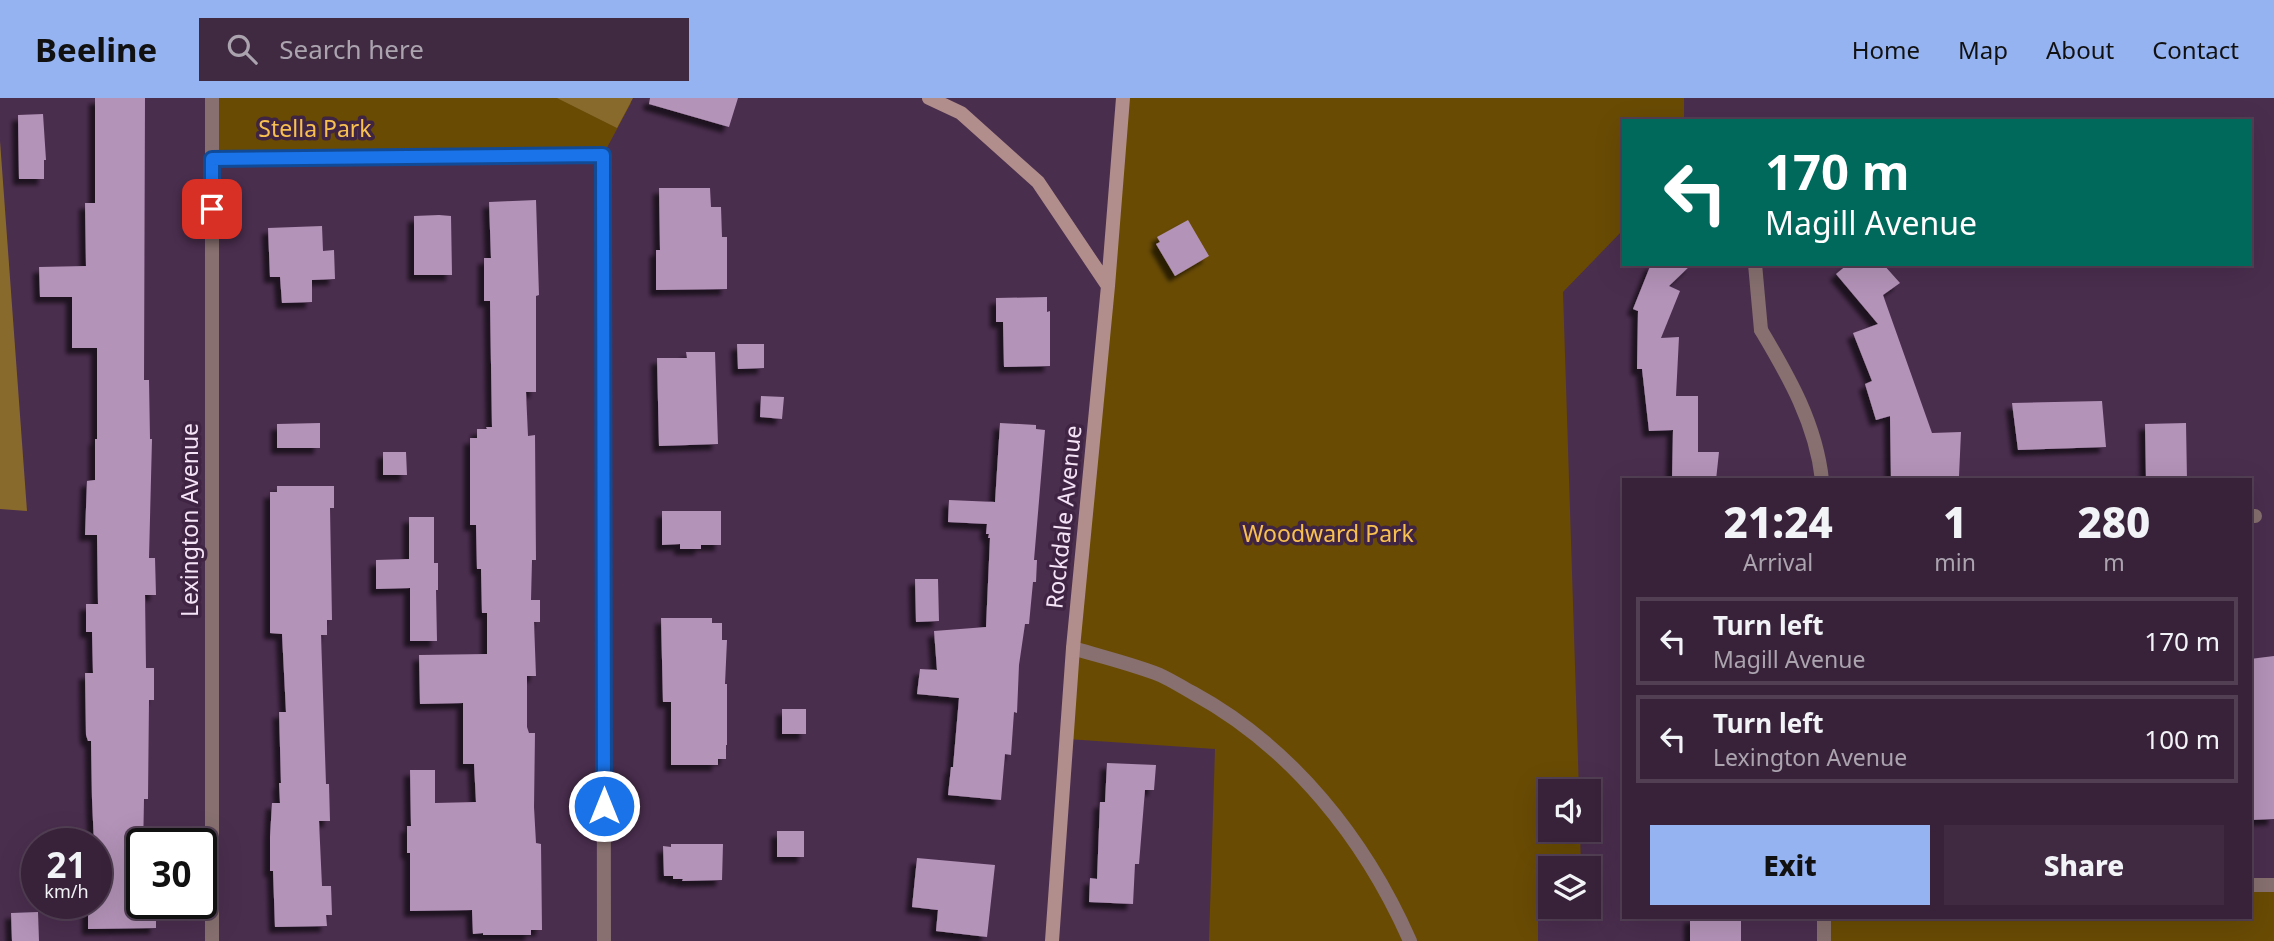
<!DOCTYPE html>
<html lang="en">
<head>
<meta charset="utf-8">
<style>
  :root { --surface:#38223a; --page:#3f2a42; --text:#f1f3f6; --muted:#aba4af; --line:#523f54; --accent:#95b2f1 }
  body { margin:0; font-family:"Noto Sans",sans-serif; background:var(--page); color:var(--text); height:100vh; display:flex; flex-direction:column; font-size:26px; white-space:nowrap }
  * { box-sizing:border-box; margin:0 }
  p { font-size:23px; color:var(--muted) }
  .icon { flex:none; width:38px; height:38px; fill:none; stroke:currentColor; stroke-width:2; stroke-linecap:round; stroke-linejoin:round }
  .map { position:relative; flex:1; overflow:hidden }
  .details { position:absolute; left:1622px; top:380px; width:630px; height:441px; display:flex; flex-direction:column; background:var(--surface); border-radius:0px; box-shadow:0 7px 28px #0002,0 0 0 2px var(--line) }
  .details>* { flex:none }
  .guide { position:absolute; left:1622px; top:21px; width:630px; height:147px; border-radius:0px; box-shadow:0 7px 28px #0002,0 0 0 2px var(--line); background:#00695c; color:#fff; overflow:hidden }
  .controls { position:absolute; left:1538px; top:681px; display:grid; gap:14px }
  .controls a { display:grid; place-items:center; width:63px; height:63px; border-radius:0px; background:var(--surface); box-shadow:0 7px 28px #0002,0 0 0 2px var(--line); font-size:35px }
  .speed { position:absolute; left:21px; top:730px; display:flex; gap:14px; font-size:35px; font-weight:700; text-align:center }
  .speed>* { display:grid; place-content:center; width:91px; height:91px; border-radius:50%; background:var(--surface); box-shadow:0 7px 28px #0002,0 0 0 2px var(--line); line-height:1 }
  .speed small { font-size:18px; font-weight:400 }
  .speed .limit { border:4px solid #111; border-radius:10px; background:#fff; color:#111 }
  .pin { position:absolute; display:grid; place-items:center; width:60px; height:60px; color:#fff; margin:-30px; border-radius:14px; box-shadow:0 4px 10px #0006 }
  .me { position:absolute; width:77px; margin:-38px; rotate:0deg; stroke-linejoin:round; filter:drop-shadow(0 0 5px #0008) }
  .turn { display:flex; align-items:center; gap:24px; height:147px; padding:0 28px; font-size:32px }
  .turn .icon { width:91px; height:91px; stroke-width:2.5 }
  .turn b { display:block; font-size:49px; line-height:60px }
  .eta { display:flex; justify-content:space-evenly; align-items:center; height:119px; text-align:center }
  .eta b { font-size:42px; font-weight:800; line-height:49px }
  .button { display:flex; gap:14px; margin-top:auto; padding:14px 28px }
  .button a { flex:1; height:80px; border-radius:0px; background:var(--accent); color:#111; font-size:28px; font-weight:800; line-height:80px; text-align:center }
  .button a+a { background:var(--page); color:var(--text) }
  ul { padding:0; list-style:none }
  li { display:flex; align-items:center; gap:21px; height:88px; margin:0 14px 10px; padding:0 14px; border:4px solid var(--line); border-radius:0px }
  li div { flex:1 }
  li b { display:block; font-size:26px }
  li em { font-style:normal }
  header { display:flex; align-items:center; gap:42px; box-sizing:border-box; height:98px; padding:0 35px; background:var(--accent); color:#111 }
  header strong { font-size:33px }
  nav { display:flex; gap:38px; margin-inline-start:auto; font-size:24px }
  .search { width:490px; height:63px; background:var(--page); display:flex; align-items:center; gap:18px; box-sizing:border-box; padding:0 24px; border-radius:0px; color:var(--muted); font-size:26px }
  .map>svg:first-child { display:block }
  .green { fill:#694b04 }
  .forest { fill:#896a2d }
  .building { fill:#b393b8; filter:url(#shadow) }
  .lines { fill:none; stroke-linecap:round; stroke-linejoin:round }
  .lane { stroke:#87706f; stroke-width:14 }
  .street { stroke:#87706f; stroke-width:14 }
  .secondary { stroke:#b18e8c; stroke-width:14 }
  .route-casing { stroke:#114b97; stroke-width:18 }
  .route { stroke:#1a73e8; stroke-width:12 }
  .labels { text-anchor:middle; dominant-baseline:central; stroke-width:7; stroke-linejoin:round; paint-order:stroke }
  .park-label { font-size:23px; fill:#f8c051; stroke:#3f2443 }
  .street-label { font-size:23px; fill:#f4e2f6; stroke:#3f2443 }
</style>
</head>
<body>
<header>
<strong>Beeline</strong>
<div class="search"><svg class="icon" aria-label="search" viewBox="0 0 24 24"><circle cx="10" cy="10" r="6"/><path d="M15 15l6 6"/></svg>Search here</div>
<nav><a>Home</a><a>Map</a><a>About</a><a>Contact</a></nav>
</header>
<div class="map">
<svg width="2274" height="843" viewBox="0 0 2274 843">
  <defs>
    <filter id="shadow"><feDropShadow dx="-6" dy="6" stdDeviation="2" flood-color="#0009"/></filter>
  </defs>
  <rect width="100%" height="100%" fill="#4a2e4e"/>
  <path class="green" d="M 212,0 L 625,0 L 631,5 L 603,57 L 212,61 Z
    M 1123,0 L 1684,0 L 1684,23 L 1624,23 L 1624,131 L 1563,194 L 1579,693 L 1550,693 L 1550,732 L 1580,732 L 1581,770 L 1550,770 L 1550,776 L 1538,776 L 1538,843 L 1209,843 L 1215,651 L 1067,641 Z
    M 2251,787 L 2274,787 L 2274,843 L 1824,843 L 1824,819 L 2250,819 Z"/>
  <path class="forest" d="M 557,0 L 633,0 L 617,30 Z
    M 0,43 L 27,413 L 0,411 Z"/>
  <path class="building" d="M 95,0 L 145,0 L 144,282 L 149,282 L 150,341 L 152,341 L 149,460 L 155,460 L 156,497 L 145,497 L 146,570 L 154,570 L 154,602 L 149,602 L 148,701 L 144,701 L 142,805 L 156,808 L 156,830 L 88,831 L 88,805 L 96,805 L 96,746 L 94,746 L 92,701 L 91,643 L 88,643 L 86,637 L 85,575 L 93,575 L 92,534 L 86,534 L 86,506 L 98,506 L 97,437 L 85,437 L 87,383 L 95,382 L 95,341 L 97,341 L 97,250 L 72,250 L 72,199 L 40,199 L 39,169 L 86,168 L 85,105 L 95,105 Z
    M 650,0 L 738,0 L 729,29 L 649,6 Z
    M 43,16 L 46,62 L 44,62 L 44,81 L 19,81 L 18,17 Z
    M 659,90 L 710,90 L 711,109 L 721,109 L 722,139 L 727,139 L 727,191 L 656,192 L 656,152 L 660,152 Z
    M 536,102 L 539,197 L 536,198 L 536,294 L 526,294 L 528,338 L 535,337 L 536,462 L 532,462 L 531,502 L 540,502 L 540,524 L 534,524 L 536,578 L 527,578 L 527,629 L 529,635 L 535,635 L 534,709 L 536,745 L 541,746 L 542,832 L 531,832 L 531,837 L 483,837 L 483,835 L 473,836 L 472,812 L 410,813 L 410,755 L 407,755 L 407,728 L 411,728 L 410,672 L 435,672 L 435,705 L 476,704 L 474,666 L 463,666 L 463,605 L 420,606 L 419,557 L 487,556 L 487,515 L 482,515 L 481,471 L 477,471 L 476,427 L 470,427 L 470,340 L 477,340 L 477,331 L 487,331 L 486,329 L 492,329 L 490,203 L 484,203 L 484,160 L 491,160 L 489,104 Z
    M 439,117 L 451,118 L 452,177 L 414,177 L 414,118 Z
    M 1188,122 L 1209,158 L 1175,178 L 1156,146 L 1160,144 L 1157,139 Z
    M 322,128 L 323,153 L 334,152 L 335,181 L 312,182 L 312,204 L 282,205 L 280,179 L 270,179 L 268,130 Z
    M 1651,166 L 1692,166 L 1669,188 L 1680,193 L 1661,240 L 1679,239 L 1676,298 L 1698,298 L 1698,354 L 1719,354 L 1716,382 L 1672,382 L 1673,332 L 1649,333 L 1642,271 L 1637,271 L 1638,213 L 1633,211 Z
    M 1848,166 L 1883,166 L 1900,185 L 1883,197 L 1932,335 L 1961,334 L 1959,378 L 1891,382 L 1890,318 L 1876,322 L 1865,286 L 1872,283 L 1853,235 L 1878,226 L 1836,176 Z
    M 1047,199 L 1047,214 L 1050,213 L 1050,268 L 1004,269 L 1003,224 L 996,224 L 996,200 Z
    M 737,246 L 764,246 L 764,270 L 738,271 Z
    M 686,254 L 715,254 L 718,346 L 659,348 L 657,260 L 687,260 Z
    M 761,298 L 784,299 L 782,321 L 760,319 Z
    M 2102,303 L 2106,349 L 2018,352 L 2012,305 Z
    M 320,325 L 320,350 L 277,350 L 277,326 Z
    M 1000,325 L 1036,327 L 1036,331 L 1045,332 L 1034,462 L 1037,462 L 1036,484 L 1033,484 L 1029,526 L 1025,526 L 1019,567 L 1017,615 L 1014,614 L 1011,657 L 1005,656 L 1001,702 L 948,697 L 951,669 L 953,669 L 959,600 L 917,596 L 920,571 L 937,572 L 934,533 L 986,529 L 990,440 L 988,440 L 989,436 L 986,436 L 987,426 L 948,424 L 949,402 L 995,404 Z
    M 2186,325 L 2187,382 L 2146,382 L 2145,326 Z
    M 383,354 L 406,354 L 407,377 L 383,377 Z
    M 277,388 L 334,388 L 334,410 L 330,410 L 332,522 L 327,522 L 327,537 L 321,537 L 326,686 L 329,686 L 330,723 L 319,723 L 322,788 L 331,788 L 332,817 L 326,817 L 327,828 L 275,829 L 273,773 L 270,773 L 270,739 L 272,705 L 280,705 L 279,685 L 281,685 L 279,614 L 286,614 L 282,536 L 270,535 L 270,394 L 277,394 Z
    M 662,413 L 721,413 L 721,447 L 701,447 L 701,451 L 680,451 L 680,446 L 662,447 Z
    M 409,419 L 434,419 L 434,465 L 438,465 L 438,492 L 436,492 L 437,543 L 410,543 L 410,490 L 376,491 L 376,462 L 409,461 Z
    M 915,481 L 938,481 L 939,523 L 916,524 Z
    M 661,520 L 712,520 L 712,525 L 722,525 L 722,542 L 727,542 L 725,586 L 727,586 L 727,647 L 726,647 L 726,661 L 718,661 L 718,667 L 671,667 L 671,604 L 663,604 Z
    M 2274,558 L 2274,721 L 2250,722 L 2250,561 Z
    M 782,611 L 806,611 L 806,636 L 782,636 Z
    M 1107,665 L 1156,667 L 1154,692 L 1145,692 L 1139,766 L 1135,766 L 1133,806 L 1089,804 L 1090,780 L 1097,781 L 1100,704 L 1105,704 Z
    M 777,733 L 804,733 L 804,759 L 777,759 Z
    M 671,746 L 723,746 L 722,782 L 682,783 L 683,781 L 673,781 L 673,778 L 664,778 L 663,748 L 671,749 Z
    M 917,760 L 995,767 L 987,839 L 936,833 L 938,812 L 912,809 Z
    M 38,814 L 39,843 L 12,843 L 11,815 Z
    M 1690,819 L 1741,819 L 1741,843 L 1690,843 Z"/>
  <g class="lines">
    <path class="lane" d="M 1755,166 L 1761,232
      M 2250,418 L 2255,418"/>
    <path class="street" d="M 212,61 L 603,57 L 604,843
      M 1761,232 C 1789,279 1816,326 1822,382
      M 1073,550 C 1102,559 1132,566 1160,577 C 1171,582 1182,589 1193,595 C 1292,649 1365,741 1410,843
      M 2250,787 L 2274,787
      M 1824,819 L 1824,843
      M 212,843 L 212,0"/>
    <path class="secondary" d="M 929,0 L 961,15 L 1038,84 L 1108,188
      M 1052,843 L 1073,550 L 1108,188 L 1123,0"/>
  </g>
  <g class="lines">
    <defs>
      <path id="route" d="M 212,111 L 212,61 L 603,57 L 604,708"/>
    </defs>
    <use href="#route" class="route-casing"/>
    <use href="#route" class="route"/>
  </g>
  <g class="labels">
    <g class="park-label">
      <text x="315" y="30">Stella Park</text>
      <text x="1328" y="435">Woodward Park</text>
    </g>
    <g class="street-label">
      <text transform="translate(1063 419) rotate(-84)">Rockdale Avenue</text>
      <text transform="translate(189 422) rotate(-90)">Lexington Avenue</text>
    </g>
  </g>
</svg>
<div class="controls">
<a><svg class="icon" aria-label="sound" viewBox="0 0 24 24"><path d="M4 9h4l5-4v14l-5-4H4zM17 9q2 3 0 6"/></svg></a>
<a><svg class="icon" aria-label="layers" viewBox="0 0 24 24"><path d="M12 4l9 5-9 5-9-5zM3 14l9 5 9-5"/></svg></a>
</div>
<div class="speed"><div>21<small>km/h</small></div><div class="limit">30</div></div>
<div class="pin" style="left:212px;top:111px;background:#d93025"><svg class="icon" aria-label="arrive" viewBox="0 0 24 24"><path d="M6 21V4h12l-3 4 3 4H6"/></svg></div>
<svg class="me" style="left:604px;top:708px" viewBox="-20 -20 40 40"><circle r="17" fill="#1a73e8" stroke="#fff" stroke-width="3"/><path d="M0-11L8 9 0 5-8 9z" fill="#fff"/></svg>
<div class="guide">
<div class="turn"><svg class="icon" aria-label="left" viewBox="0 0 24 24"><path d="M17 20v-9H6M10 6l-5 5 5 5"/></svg><div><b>170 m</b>Magill Avenue</div></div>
</div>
<section class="details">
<div class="eta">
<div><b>21:24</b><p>Arrival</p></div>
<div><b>1</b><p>min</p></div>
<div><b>280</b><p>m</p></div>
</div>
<ul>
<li><svg class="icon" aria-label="left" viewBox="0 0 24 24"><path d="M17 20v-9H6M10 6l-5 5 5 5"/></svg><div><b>Turn left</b><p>Magill Avenue</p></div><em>170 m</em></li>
<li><svg class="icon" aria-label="left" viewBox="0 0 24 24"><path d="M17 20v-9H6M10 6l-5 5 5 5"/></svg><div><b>Turn left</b><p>Lexington Avenue</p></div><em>100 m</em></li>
</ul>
<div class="button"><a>Exit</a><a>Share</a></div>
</section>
</div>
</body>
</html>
